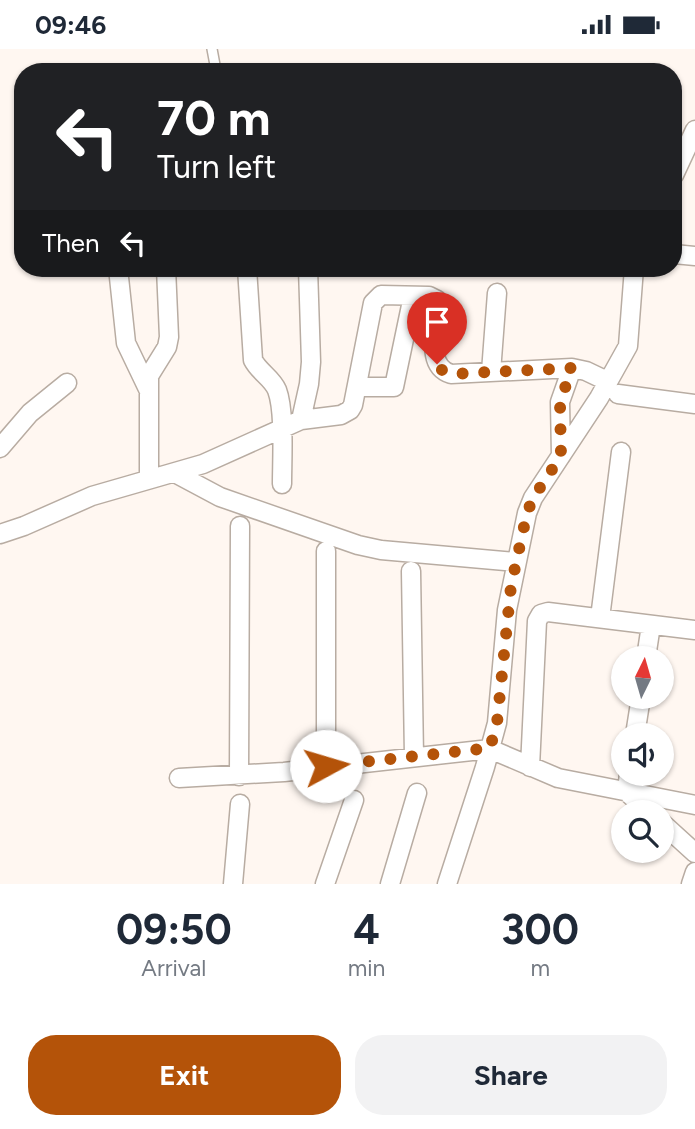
<!DOCTYPE html>
<html lang="en">
<head>
<meta charset="utf-8">
<style>
  :root { --surface:#fff; --page:#f2f2f3; --text:#1f2937; --muted:#747a83; --accent:#b45309 }
  body { margin:0; font-family:Figtree,sans-serif; background:var(--page); color:var(--text); height:100vh; display:flex; flex-direction:column; font-size:26px; white-space:nowrap }
  * { box-sizing:border-box; margin:0 }
  p { font-size:23px; color:var(--muted) }
  .icon { flex:none; width:38px; height:38px; fill:none; stroke:currentColor; stroke-width:2; stroke-linecap:round; stroke-linejoin:round }
  .map { position:relative; height:835px; overflow:hidden }
  .side { display:flex; flex-direction:column; background:var(--surface); flex:1 }
  .side>* { flex:none }
  .banner { position:absolute; left:14px; top:14px; width:668px; height:214px; border-radius:28px; box-shadow:0 2px 5px #0004; background:#202124; color:#fff; overflow:hidden }
  .needle { width:46px; rotate:5deg }
  .buttons { position:absolute; left:611px; top:597px; display:grid; gap:14px }
  .buttons a { display:grid; place-items:center; width:63px; height:63px; border-radius:50%; background:var(--surface); box-shadow:0 2px 5px #0004; font-size:35px }
  .pin { position:absolute; display:grid; place-items:center; width:60px; height:60px; color:#fff; margin:-72px -30px; border-radius:50% 50% 50% 0; rotate:-45deg; box-shadow:0 0 7px #0007 }
  .pin .icon { rotate:45deg }
  .me { position:absolute; width:77px; margin:-38px; rotate:84deg; stroke-linejoin:round; filter:drop-shadow(0 0 5px #0008) }
  .turn { display:flex; align-items:center; gap:24px; height:147px; padding:0 28px; font-size:32px }
  .turn .icon { width:91px; height:91px; stroke-width:2.5 }
  .turn b { display:block; font-size:49px; line-height:60px }
  .then { display:flex; align-items:center; height:66px; padding:0 28px; background:#0003; gap:14px; font-size:26px }
  .eta { display:flex; justify-content:space-evenly; align-items:center; height:119px; text-align:center }
  .eta b { font-size:42px; font-weight:700; line-height:49px }
  .button { display:flex; gap:14px; margin-top:auto; padding:14px 28px }
  .button a { flex:1; height:80px; border-radius:28px; background:var(--accent); color:#fff; font-size:28px; font-weight:700; line-height:80px; text-align:center }
  .button a+a { background:var(--page); color:var(--text) }
  .status { display:flex; justify-content:space-between; align-items:center; height:49px; padding:0 35px; background:var(--surface); direction:ltr }
  .status svg { height:19px; fill:currentColor }
  .map>svg:first-child { display:block }
  .lines { fill:none; stroke-linecap:round; stroke-linejoin:round }
  .service-casing { stroke:#b8aca2; stroke-width:12 }
  .minor-casing { stroke:#b8aca2; stroke-width:21 }
  .service { stroke:#fff; stroke-width:9 }
  .minor { stroke:#fff; stroke-width:18 }
  .route { stroke:#b45309; stroke-width:12; stroke-dasharray:0 21.6 }
</style>
</head>
<body>
<div class="status"><b>09:46</b><svg viewBox="0 0 49 12"><path d="M0 12V9h3v3zM5 12V6h3v6zM10 12V3h3v9zM15 12V0h3v12zM26 1h20v11H26zM47 4h2v5h-2z"/></svg></div>
<div class="map">
<svg width="695" height="835" viewBox="0 0 695 835">
  <rect width="100%" height="100%" fill="#fff7f1"/>
  <g class="lines">
    <defs>
      <path id="service" d="M 212,0 L 215,16"/>
      <path id="minor" d="M 674,126 L 695,81
        M 674,205 L 695,207
        M 118,219 L 126,294 L 149,342
        M 247,219 L 253,311 C 259,323 272,329 277,341 C 285,362 282,411 282,435
        M 491,323 L 497,244
        M 357,338 L 394,338 L 413,247
        M 618,345 L 695,355
        M 301,371 L 309,335 L 311,313 L 308,219
        M 0,399 L 30,364 L 67,334
        M 561,407 L 560,353 L 572,319
        M 175,424 L 220,448 L 358,496 L 381,501 L 516,513
        M 149,430 L 149,327 L 167,298 L 169,288 L 166,219
        M 0,485 L 24,477 L 92,447 L 203,415 L 301,371 L 341,366 L 350,361 L 353,356 L 373,254 L 381,246 L 429,247 L 437,251 C 440,273 422,316 451,325 L 572,319 L 586,322 L 607,332
        M 326,502 L 326,717
        M 411,522 L 414,708
        M 600,569 L 621,403
        M 646,609 L 651,576
        M 635,686 L 641,648
        M 530,718 L 537,572 L 541,565 L 548,563 L 695,581
        M 629,724 L 627,743 L 649,763
        M 239,727 L 240,477
        M 179,729 L 284,723 L 490,700 L 558,729 L 695,756
        M 662,774 L 695,804
        M 233,835 L 240,755
        M 325,835 L 354,751
        M 390,835 L 417,744
        M 447,835 L 485,718 L 497,674 L 507,561 L 527,464 L 533,449 L 599,349 L 628,297 L 634,219
        M 691,835 L 695,823"/>
    </defs>
    <use href="#service" class="service-casing"/>
    <use href="#minor" class="minor-casing"/>
    <use href="#service" class="service"/>
    <use href="#minor" class="minor"/>
  </g>
  <g class="lines">
    <path class="route" d="M 326,717 L 490,699 L 497,674 L 511,537 L 527,464 L 533,449 L 561,407 L 560,353 L 572,319 L 451,325 L 440,320 L 437,315"/>
  </g>
</svg>
<div class="buttons">
<a><svg class="needle" viewBox="-14 -14 28 28"><path d="M0-13l5 13h-10z" fill="#e53935"/><path d="M0 13l5-13h-10z" fill="#747a83"/></svg></a>
<a><svg class="icon" aria-label="sound" viewBox="0 0 24 24"><path d="M4 9h4l5-4v14l-5-4H4zM17 9q2 3 0 6"/></svg></a>
<a><svg class="icon" aria-label="search" viewBox="0 0 24 24"><circle cx="10" cy="10" r="6"/><path d="M15 15l6 6"/></svg></a>
</div>
<div class="pin" style="left:437px;top:315px;background:#d93025"><svg class="icon" aria-label="arrive" viewBox="0 0 24 24"><path d="M6 21V4h12l-3 4 3 4H6"/></svg></div>
<svg class="me" style="left:326px;top:717px" viewBox="-20 -20 40 40"><circle r="19" fill="#fff"/><path d="M0-13L10 11 0 6-10 11z" fill="#b45309"/></svg>
<div class="banner">
<div class="turn"><svg class="icon" aria-label="left" viewBox="0 0 24 24"><path d="M17 20v-9H6M10 6l-5 5 5 5"/></svg><div><b>70 m</b>Turn left</div></div>
<div class="then">Then<svg class="icon" aria-label="left" viewBox="0 0 24 24"><path d="M17 20v-9H6M10 6l-5 5 5 5"/></svg></div>
</div>
</div>
<section class="side">
<div class="eta">
<div><b>09:50</b><p>Arrival</p></div>
<div><b>4</b><p>min</p></div>
<div><b>300</b><p>m</p></div>
</div>
<div class="button"><a>Exit</a><a>Share</a></div>
</section>
</body>
</html>
